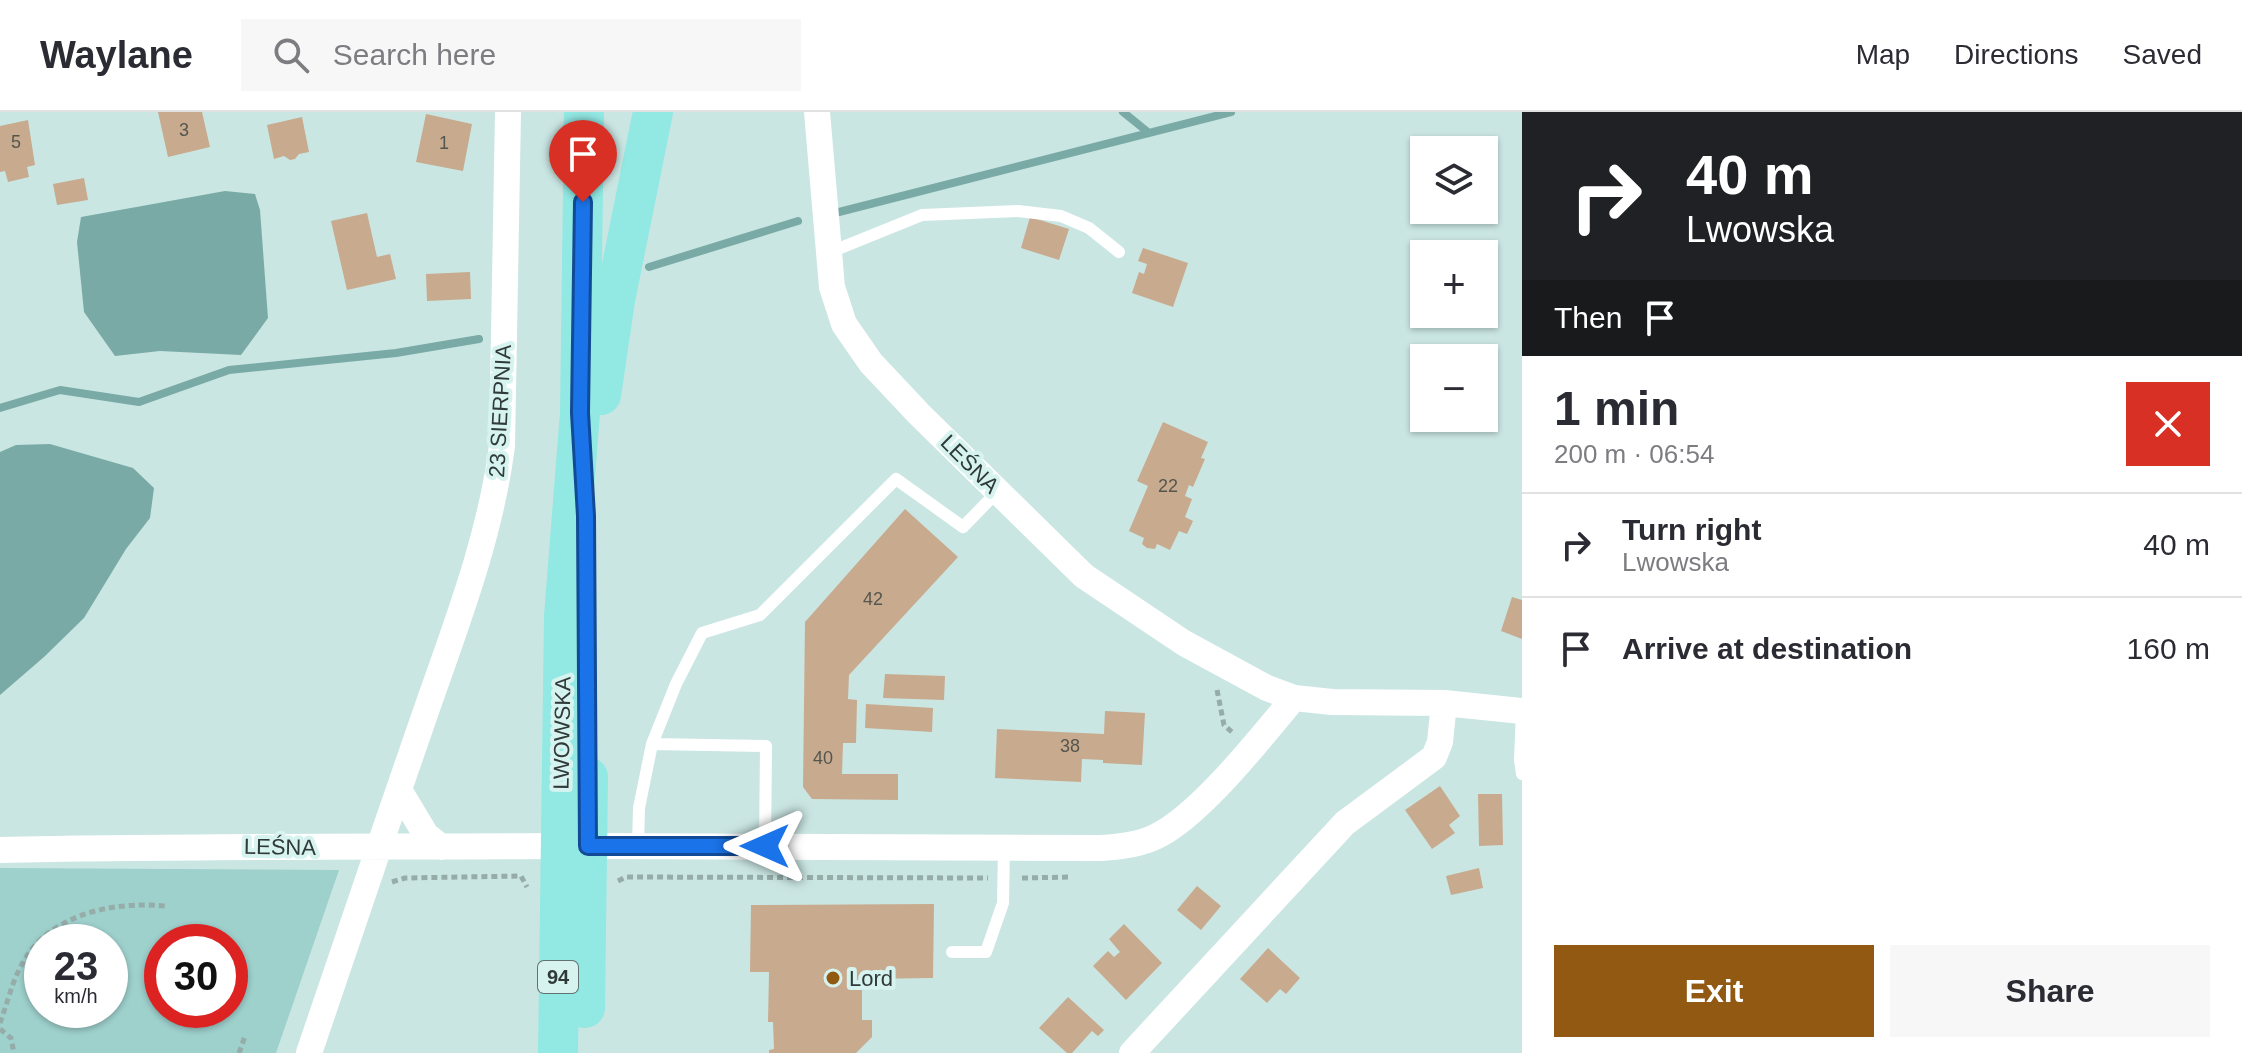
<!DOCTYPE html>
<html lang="en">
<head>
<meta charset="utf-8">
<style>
  :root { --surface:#fff; --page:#f7f7f7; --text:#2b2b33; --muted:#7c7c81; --line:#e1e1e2; --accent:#915911 }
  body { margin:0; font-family:Arial,sans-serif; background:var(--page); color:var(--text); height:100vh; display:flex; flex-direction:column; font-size:30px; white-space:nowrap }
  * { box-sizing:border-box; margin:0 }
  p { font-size:26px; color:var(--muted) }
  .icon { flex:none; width:44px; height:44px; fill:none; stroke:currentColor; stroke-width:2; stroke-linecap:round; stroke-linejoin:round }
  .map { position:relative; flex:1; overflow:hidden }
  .side { display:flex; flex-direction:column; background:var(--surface); width:720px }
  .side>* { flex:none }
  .guide { background:#202124; color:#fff; overflow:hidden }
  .fabs { position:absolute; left:1410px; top:24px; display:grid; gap:16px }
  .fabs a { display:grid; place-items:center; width:88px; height:88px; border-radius:0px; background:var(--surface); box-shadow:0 2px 6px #0004; font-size:40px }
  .speed { position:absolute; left:24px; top:812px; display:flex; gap:16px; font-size:40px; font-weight:700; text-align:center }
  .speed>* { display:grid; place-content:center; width:104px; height:104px; border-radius:50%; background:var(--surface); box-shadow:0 2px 6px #0004; line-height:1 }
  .speed small { font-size:20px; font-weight:400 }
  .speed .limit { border:12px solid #d22; background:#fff; color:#111 }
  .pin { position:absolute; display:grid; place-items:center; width:68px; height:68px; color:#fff; margin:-82px -34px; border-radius:50% 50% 50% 0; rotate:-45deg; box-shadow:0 0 8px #0007 }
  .pin .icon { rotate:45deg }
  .me { position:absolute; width:88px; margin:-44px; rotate:270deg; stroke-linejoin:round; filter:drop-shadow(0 0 6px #0008) }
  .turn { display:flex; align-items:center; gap:28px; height:168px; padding:0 32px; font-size:36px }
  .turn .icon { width:104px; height:104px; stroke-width:2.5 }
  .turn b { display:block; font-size:56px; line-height:68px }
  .then { display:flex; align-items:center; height:76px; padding:0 32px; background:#0003; gap:16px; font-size:30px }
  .round { display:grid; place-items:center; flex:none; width:84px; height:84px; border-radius:0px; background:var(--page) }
  .summary { display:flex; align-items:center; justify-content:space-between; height:136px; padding:0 32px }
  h1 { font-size:48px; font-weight:700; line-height:60px }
  .cta { display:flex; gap:16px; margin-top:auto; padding:16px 32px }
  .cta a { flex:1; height:92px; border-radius:0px; background:var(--accent); color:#fff; font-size:32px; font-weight:700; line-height:92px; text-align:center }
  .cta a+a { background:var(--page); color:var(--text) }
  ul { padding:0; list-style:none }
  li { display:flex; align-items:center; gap:24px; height:104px; padding:0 32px; border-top:2px solid var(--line) }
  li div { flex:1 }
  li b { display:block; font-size:30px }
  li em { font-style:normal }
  header { display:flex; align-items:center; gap:48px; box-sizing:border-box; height:112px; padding:0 40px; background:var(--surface); border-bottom:2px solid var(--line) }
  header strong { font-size:38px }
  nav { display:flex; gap:44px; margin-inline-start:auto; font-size:28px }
  .search { width:560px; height:72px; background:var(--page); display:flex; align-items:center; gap:20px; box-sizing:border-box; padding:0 28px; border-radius:0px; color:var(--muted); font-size:30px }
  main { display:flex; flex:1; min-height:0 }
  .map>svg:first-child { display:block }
  .green { fill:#9ed0cc; fill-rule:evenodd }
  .water { fill:#79aaa6 }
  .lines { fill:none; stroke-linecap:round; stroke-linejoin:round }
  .stream { stroke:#79aaa6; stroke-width:8 }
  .building { fill:#c8aa8e }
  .path { stroke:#95aca9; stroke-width:5; stroke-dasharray:6 4; stroke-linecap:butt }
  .lane { stroke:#fff; stroke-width:12 }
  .street { stroke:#fff; stroke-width:26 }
  .primary { stroke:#92e8e3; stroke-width:40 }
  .route-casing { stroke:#114b97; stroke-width:20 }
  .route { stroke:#1a73e8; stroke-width:14 }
  .poi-dot { fill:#915911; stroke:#d7f3f0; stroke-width:3 }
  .labels { text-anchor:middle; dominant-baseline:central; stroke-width:8; stroke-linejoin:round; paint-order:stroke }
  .number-label { font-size:18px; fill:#55564e }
  .shield { fill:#d7f3f0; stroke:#617270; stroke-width:2 }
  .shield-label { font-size:20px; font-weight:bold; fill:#2f3a39 }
  .street-label { font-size:22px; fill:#2f3a39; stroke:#d7f3f0 }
  .poi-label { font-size:22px; fill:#2f3a39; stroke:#d7f3f0; text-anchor:start }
</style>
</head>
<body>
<header>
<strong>Waylane</strong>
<div class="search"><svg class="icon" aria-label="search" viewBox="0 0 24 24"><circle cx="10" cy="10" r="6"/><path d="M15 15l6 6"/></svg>Search here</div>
<nav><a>Map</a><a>Directions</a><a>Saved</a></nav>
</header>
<main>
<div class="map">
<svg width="1522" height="941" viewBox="0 0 1522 941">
  <rect width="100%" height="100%" fill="#cae6e3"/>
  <path class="green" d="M 0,756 L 339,758 L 276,941 L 0,941 ZM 42,830 L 110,830 L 110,898 L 42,898 ZM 162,830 L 230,830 L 230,898 L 162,898 Z"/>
  <path class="water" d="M 225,79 L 255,82 L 260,98 L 268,206 L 241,243 L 160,239 L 115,244 L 84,200 L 77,130 L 81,105 Z
    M 50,332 L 133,356 L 154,376 L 150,406 L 126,437 L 84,506 L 44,545 L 0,583 L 0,340 L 16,333 Z"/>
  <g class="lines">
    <path class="stream" d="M 1123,0 L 1149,21
      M 839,100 L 1231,0
      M 649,155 L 798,109
      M 0,296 L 60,278 L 139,290 L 229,258 L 396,241 L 479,227"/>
  </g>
  <path class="building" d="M 158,0 L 202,0 L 210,35 L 168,45 Z
    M 426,2 L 472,12 L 463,59 L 416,50 Z
    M 302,5 L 309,40 L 299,42 L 295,47 L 290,48 L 284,44 L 274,47 L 267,13 Z
    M 28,8 L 35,53 L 27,55 L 29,65 L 8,70 L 5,59 L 0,60 L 0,14 Z
    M 84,66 L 88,88 L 57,93 L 53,72 Z
    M 367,101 L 377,145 L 390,142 L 396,167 L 347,178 L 331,109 Z
    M 1030,105 L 1069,117 L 1059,148 L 1021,136 Z
    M 1143,136 L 1188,151 L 1173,195 L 1132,181 L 1139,160 L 1144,162 L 1147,152 L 1138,149 Z
    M 470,160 L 471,187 L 427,189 L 426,162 Z
    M 1163,310 L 1208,330 L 1201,346 L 1205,347 L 1193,375 L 1189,373 L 1185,384 L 1192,387 L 1185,405 L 1193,409 L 1187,422 L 1179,419 L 1170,438 L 1157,432 L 1155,437 L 1147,436 L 1142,432 L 1144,426 L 1129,419 L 1148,374 L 1137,369 Z
    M 905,397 L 958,445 L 849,563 L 848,587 L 857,588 L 856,631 L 843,631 L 842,662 L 898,662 L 898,688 L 812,687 L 803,675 L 805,510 Z
    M 1512,485 L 1522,488 L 1522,527 L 1501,519 Z
    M 885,562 L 945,564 L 944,588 L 883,586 Z
    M 866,592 L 933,596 L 932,620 L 865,616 Z
    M 1105,599 L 1145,601 L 1142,653 L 1103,651 L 1103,648 L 1082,647 L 1081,670 L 995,666 L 997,617 L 1104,622 Z
    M 1440,674 L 1460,704 L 1449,713 L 1455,721 L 1432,737 L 1405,698 Z
    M 1478,682 L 1502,682 L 1503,733 L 1479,734 Z
    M 1479,756 L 1483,776 L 1451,783 L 1446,764 Z
    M 1197,774 L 1221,794 L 1201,818 L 1177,798 Z
    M 934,792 L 933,866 L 862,867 L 862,908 L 872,908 L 872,925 L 856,941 L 769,941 L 769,938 L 774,937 L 773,910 L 768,910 L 769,860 L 750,860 L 751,793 Z
    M 1124,812 L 1162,851 L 1126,888 L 1093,854 L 1108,839 L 1114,845 L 1120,840 L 1109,827 Z
    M 1268,836 L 1300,866 L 1286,882 L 1280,877 L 1267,891 L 1240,867 Z
    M 1068,885 L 1104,918 L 1098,924 L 1092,919 L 1072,941 L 1067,941 L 1039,916 Z"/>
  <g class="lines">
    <path class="path" d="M 1217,578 L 1224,613 L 1232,620
      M 1022,766 L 1072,765
      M 618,769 L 626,765 L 988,766
      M 392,770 L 405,766 L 521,764 L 527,775
      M 0,911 C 7,892 12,870 22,852 C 49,802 113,789 165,794
      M 0,917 L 11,926 L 14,941
      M 239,941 L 245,924"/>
    <path class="lane" d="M 828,141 L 922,103 L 1018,99 L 1061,104 L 1089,116 L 1119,140
      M 1522,599 L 1520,648 L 1522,662
      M 652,632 L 676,572 L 702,521 L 760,503 L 896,367 L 963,415 L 997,380
      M 638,734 L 639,696 L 652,632 L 766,634 L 765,734
      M 952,840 L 986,840 L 1003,791 L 1004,735"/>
    <path class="street" d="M 817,0 L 832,175 L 844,212 L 871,251 L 919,302 L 1084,464 L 1184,531 L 1267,576 L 1294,586 L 1332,590 L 1444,591 L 1522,599
      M 399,678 L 426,723 L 441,735
      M 588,734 L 1101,736 C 1120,735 1138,733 1155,725 C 1199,705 1262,624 1294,586
      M 0,738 C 187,734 373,735 560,734
      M 309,941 C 347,827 386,715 425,602 C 456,513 490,427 502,334 L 508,0
      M 1132,941 L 1345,711 L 1434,645 L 1440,630 L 1444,591"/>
    <path class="primary" d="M 601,283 L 615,188 L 653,0
      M 585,896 L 588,665
      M 558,941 L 564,504 L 580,301 L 584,0"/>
  </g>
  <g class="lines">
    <defs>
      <path id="route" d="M 583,90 L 580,301 L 586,404 L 588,734 L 765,734"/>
    </defs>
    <use href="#route" class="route-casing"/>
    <use href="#route" class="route"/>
  </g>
  <circle class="poi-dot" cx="833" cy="866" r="8"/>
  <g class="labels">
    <g class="number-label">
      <text x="184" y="18">3</text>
      <text x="16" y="30">5</text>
      <text x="444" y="31">1</text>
      <text x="1168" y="374">22</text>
      <text x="873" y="487">42</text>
      <text x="1070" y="634">38</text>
      <text x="823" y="646">40</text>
    </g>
    <rect class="shield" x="538" y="849" width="40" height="32" rx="6"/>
    <g class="shield-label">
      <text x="558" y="865">94</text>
    </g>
    <g class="street-label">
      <text transform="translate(500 299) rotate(-87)">23 SIERPNIA</text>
      <text transform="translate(970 352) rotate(45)">LEŚNA</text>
      <text transform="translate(562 621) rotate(-89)">LWOWSKA</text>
      <text transform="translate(280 735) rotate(1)">LEŚNA</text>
    </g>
    <g class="poi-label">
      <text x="849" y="866">Lord</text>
    </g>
  </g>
</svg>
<div class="fabs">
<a><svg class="icon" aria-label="layers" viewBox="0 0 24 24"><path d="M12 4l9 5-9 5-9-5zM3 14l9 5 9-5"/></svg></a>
<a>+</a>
<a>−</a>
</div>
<div class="speed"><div>23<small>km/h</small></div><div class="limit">30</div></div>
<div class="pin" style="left:583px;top:90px;background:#d93025"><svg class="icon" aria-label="arrive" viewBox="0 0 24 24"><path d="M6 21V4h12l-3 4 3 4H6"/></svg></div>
<svg class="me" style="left:765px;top:734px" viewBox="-20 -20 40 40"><path d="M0-17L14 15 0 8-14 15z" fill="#1a73e8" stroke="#fff" stroke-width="4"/></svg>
</div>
<section class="side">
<div class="guide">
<div class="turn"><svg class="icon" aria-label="right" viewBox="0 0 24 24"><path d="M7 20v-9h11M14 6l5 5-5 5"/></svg><div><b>40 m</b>Lwowska</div></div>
<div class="then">Then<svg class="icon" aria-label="arrive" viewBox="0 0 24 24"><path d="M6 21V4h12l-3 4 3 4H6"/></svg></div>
</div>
<div class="summary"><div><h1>1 min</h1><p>200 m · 06:54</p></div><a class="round" style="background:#d93025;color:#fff"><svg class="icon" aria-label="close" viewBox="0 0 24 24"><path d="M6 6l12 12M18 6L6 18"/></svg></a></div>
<ul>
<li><svg class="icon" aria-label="right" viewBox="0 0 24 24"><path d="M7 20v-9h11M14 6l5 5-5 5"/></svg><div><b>Turn right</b><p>Lwowska</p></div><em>40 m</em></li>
<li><svg class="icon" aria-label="arrive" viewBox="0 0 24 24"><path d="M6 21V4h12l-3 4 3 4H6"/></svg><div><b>Arrive at destination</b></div><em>160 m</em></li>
</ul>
<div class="cta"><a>Exit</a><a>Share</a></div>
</section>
</main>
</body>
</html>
